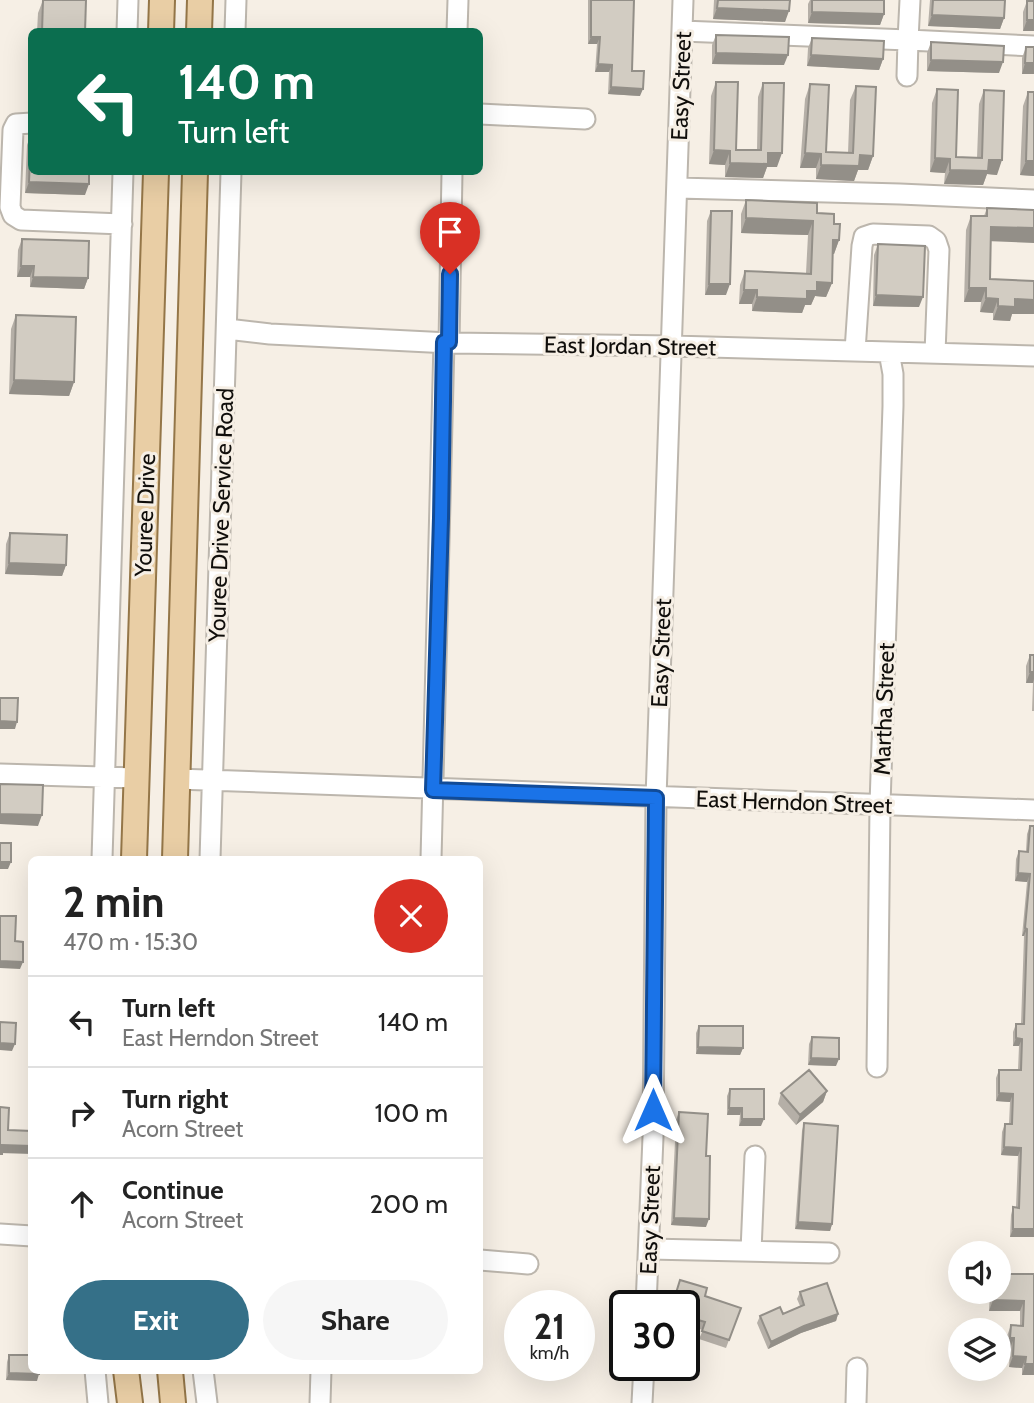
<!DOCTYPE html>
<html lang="en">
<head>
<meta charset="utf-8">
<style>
  :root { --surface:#fff; --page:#f6f6f6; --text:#222; --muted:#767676; --line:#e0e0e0; --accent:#357088 }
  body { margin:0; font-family:Cabin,sans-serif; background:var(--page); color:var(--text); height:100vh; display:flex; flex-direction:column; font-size:26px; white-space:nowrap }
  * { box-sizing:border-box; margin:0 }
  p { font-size:23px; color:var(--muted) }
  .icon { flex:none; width:38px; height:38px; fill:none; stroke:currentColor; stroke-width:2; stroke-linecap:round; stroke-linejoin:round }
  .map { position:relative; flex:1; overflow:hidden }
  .drawer { position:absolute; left:28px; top:856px; width:455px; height:518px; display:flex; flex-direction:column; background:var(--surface); border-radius:10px; box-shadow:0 7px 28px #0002 }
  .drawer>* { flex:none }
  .guide { position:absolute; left:28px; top:28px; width:455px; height:147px; border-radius:10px; box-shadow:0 7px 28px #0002; background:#0b6e4f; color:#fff; overflow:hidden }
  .fabs { position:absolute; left:948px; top:1241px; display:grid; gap:14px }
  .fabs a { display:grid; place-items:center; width:63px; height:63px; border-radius:50%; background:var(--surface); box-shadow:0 7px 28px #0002; font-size:35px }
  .speed { position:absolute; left:504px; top:1290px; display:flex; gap:14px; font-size:35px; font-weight:700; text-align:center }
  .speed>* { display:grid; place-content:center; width:91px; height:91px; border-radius:50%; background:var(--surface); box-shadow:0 7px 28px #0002; line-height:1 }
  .speed small { font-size:18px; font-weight:400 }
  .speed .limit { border:4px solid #111; border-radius:10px; background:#fff; color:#111 }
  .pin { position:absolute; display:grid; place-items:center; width:60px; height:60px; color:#fff; margin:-72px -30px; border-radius:50% 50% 50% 0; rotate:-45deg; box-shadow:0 0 7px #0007 }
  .pin .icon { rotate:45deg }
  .me { position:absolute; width:77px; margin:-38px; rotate:0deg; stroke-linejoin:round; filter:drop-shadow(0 0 5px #0008) }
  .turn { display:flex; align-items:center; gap:24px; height:147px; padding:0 35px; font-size:32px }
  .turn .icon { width:91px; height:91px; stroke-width:2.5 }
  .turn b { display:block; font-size:49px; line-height:60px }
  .round { display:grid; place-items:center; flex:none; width:74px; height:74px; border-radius:37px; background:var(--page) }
  .head { display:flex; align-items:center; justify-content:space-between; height:119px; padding:0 35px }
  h1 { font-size:42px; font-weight:700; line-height:52px }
  .primary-button { display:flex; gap:14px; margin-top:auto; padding:14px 35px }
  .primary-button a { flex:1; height:80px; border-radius:42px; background:var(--accent); color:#fff; font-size:28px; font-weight:700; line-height:80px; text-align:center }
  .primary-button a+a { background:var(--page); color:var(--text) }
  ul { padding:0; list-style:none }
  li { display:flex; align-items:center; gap:21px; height:91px; padding:0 35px; border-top:2px solid var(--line) }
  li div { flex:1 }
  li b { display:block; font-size:26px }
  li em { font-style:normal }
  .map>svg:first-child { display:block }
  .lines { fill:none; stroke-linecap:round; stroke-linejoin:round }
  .minor-casing { stroke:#bcb6ad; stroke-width:23 }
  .major-casing { stroke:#947648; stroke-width:28 }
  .minor { stroke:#fff; stroke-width:19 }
  .major { stroke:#e9cea5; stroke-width:24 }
  .wall { fill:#b5afa7 }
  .shaded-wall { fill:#938f88 }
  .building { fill:#d2ccc2; stroke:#938f88; stroke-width:2 }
  .route-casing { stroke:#114b97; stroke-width:18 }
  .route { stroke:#1a73e8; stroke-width:12 }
  .labels { text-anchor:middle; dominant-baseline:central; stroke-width:6; stroke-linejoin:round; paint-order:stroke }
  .street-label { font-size:23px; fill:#100e0b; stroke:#f6efe5 }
</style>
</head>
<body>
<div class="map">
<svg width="1034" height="1403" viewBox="0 0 1034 1403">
  <rect width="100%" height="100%" fill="#f6efe5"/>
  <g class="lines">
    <defs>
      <path id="minor" d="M 682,31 L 908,40 L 910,0
        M 127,32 L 128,0
        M 235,32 L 236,0
        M 457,32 L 458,0
        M 907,76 L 908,40 L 1034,46
        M 480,114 L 585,119
        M 32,123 L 16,124 L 13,130 L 10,207 L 13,215 L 21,220 L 122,224
        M 678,188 L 900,194 L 1034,200
        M 227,329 L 270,334 L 449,343 L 673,346 L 1034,356
        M 449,343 L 452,172
        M 855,351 L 862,246 L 864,237 L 873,234 L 929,236 L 936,241 L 939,250 L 935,353
        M 0,774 L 137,778
        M 177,779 L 1034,810
        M 102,859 L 123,172
        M 210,859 L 231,172
        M 431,859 L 444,342
        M 877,1067 L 880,805 L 893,406 L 893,374 L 889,352
        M 0,1234 L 32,1236
        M 649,1249 L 829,1253
        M 751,1251 L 755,1156
        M 480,1260 L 528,1264
        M 646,1306 L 653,1137 L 656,798 L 683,0
        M 95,1370 L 98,1403
        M 203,1370 L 207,1403
        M 320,1403 L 321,1370
        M 642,1403 L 644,1365
        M 856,1403 L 857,1368"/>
      <path id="major" d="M 161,32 L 162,0
        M 199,32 L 200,0
        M 134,859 L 156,172
        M 175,859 L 195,172
        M 126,1370 L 130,1403
        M 170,1370 L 173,1403"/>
    </defs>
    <use href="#minor" class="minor-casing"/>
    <use href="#major" class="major-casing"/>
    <use href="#minor" class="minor"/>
    <use href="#major" class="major"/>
  </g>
  <path class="wall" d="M 43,0 L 85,32 L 37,32 L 38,13 Z
    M 588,0 L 634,0 L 632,71 L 640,96 L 608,94 L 609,72 L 595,72 L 597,44 L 588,44 Z
    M 714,0 L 790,0 L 785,22 L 713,19 Z
    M 810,0 L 812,0 L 884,14 L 880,25 L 808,23 L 808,4 Z
    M 930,0 L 1005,0 L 1004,18 L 1000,29 L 928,26 Z
    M 1032,0 L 1034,0 L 1034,31 L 1023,31 L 1023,12 L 1027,1 L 1032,1 Z
    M 716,35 L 784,65 L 712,64 L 712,45 Z
    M 812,38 L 883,59 L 879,70 L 807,66 L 808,48 Z
    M 931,42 L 999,73 L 927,71 L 927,53 Z
    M 1026,47 L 1034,47 L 1034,74 L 1022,74 L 1022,58 Z
    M 716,82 L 736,150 L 757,150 L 758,97 L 763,83 L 777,167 L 767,167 L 763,178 L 725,177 L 725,165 L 709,164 L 711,96 Z
    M 810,84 L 826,152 L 848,153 L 850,100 L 856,86 L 873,156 L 868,170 L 858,170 L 854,181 L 816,179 L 816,168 L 800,168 L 805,99 Z
    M 937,89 L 956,157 L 977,158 L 979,104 L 984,90 L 997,175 L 987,174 L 983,185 L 944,184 L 945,173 L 930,172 L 932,103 Z
    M 1028,92 L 1034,176 L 1020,175 L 1023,106 Z
    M 31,134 L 85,195 L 25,193 L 27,145 Z
    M 746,200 L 817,213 L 834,224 L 839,240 L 834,254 L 833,254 L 832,283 L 826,297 L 815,296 L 811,305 L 805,305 L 802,313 L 752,311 L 752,304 L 739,304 L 740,285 L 745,271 L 806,273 L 808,235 L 741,233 L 741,214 Z
    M 987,208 L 991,241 L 990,279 L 1034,281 L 1034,314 L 1012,314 L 1010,321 L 993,320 L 993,313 L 980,312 L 981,302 L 964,302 L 966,230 L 971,216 L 984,216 Z
    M 711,211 L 726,295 L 705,295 L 707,221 Z
    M 22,239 L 88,278 L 84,289 L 30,287 L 30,277 L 17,277 L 18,250 Z
    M 878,244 L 919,307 L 873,306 L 874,255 Z
    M 16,315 L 74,382 L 69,396 L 9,394 L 11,329 Z
    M 10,533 L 66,565 L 62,576 L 5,574 L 6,544 Z
    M 1030,655 L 1034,655 L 1034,711 L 1032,711 L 1033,683 L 1026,683 L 1026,666 Z
    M 1030,826 L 1034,1237 L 1010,1237 L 1011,1215 L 1013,1207 L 1016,1207 L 1018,1156 L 1001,1155 L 1002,1132 L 1005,1124 L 1009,1124 L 1010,1102 L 996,1101 L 996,1078 L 999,1070 L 1018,1070 L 1019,1046 L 1013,1046 L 1013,1032 L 1016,1024 L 1021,1024 L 1024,936 L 1022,936 L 1027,882 L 1015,881 L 1016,859 L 1019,851 L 1026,851 L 1027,834 Z
    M 699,1026 L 743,1048 L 740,1055 L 696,1054 L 696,1033 Z
    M 812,1037 L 836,1066 L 808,1065 L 809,1044 Z
    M 730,1089 L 761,1126 L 739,1126 L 740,1115 L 727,1115 L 727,1096 Z
    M 827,1091 L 823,1102 L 796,1125 L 778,1104 L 781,1093 Z
    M 679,1112 L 706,1156 L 706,1227 L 671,1225 L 676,1120 Z
    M 804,1123 L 832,1224 L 830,1231 L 795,1229 L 802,1131 Z
    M 1034,1274 L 1034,1375 L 1022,1375 L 1022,1368 L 1009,1367 L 1010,1349 L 1006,1349 L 1007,1336 L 1011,1325 L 1020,1326 L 1020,1311 L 989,1311 L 990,1292 L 999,1292 Z
    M 800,1292 L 838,1314 L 836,1321 L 801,1333 L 768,1349 L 757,1323 L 760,1316 L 783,1314 L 800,1306 L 797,1299 Z
    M 705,1296 L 741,1308 L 726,1348 L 699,1339 L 703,1330 L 684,1324 L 684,1306 Z
    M 9,1355 L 37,1381 L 6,1380 L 7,1362 Z"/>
  <path class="shaded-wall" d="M 717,8 L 789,11 L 785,22 L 713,19 Z
    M 812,12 L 884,14 L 880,25 L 808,23 Z
    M 932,15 L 1004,18 L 1000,29 L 928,26 Z
    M 1027,20 L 1034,20 L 1034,31 L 1023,31 Z
    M 591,37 L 600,37 L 597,44 L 588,44 Z
    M 716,53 L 788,55 L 784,65 L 712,64 Z
    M 811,55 L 883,59 L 879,70 L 807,66 Z
    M 931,60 L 1003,62 L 999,73 L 927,71 Z
    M 1025,63 L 1034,63 L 1034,74 L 1022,74 Z
    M 598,64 L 612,65 L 609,72 L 595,72 Z
    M 611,87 L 643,89 L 640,96 L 608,94 Z
    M 714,150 L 730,151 L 725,165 L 709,164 Z
    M 768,153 L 782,153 L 777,167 L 767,167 L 763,178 L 725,177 L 730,163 Z
    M 805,153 L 821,154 L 816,168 L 800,168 Z
    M 860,155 L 873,156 L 868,170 L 858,170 L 854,181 L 816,179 L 821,165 Z
    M 935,158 L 950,159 L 945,173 L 930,172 Z
    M 989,160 L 1002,160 L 997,175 L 987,174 L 983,185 L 944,184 L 950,170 Z
    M 1026,161 L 1034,161 L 1034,176 L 1020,175 Z
    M 29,182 L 89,184 L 85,195 L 25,193 Z
    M 746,218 L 813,221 L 808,235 L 741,233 Z
    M 991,227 L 1034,228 L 1034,243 L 986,241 Z
    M 833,240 L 839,240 L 834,254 L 828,254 Z
    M 21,266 L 34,266 L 30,277 L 17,277 Z
    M 33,277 L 88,278 L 84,289 L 30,287 Z
    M 817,282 L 832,283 L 826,297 L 815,296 L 811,305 L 805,305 L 802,313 L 752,311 L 757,297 L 807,291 Z
    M 709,284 L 730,284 L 726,295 L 705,295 Z
    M 969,288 L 986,288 L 981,302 L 964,302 Z
    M 744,290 L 757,290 L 752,304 L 739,304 Z
    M 876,295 L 923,297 L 919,307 L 873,306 Z
    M 986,298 L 998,299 L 993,313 L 980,312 Z
    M 1015,299 L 1034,300 L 1034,314 L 1012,314 L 1010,321 L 993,320 L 998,306 Z
    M 14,380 L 74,382 L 69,396 L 9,394 Z
    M 9,563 L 66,565 L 62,576 L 5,574 Z
    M 1030,672 L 1034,672 L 1034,679 L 1033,683 L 1026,683 Z
    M 0,721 L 17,722 L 15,729 L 0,729 Z
    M 0,814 L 42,815 L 38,826 L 0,824 Z
    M 0,862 L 11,862 L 8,869 L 0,869 Z
    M 1018,873 L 1030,874 L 1027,882 L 1015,881 Z
    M 1025,928 L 1027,929 L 1024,936 L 1022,936 Z
    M 0,961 L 23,962 L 20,969 L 0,968 Z
    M 1016,1038 L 1022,1039 L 1019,1046 L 1013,1046 Z
    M 0,1043 L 15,1044 L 12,1051 L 0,1050 Z
    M 698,1047 L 743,1048 L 740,1055 L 696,1054 Z
    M 811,1058 L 839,1059 L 836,1066 L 808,1065 Z
    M 827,1091 L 823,1102 L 796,1125 L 800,1115 Z
    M 999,1093 L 1013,1094 L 1010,1102 L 996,1101 Z
    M 729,1108 L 742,1108 L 740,1115 L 727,1115 Z
    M 742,1119 L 764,1119 L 761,1126 L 739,1126 Z
    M 2,1145 L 32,1146 L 32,1154 L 0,1153 Z
    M 1004,1147 L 1021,1148 L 1018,1156 L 1001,1155 Z
    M 674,1218 L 709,1219 L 706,1227 L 671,1225 Z
    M 798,1222 L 832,1224 L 830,1231 L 795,1229 Z
    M 1013,1229 L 1034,1229 L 1034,1237 L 1010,1237 Z
    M 993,1300 L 1024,1301 L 1020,1311 L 989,1311 Z
    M 838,1314 L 836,1321 L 801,1333 L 768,1349 L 771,1342 L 804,1326 Z
    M 1010,1338 L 1014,1338 L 1010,1349 L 1006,1349 Z
    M 1013,1356 L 1026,1357 L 1022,1368 L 1009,1367 Z
    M 1025,1364 L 1034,1364 L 1034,1375 L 1022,1375 Z
    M 9,1373 L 39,1374 L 37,1381 L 6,1380 Z"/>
  <path class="building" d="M 43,0 L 86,0 L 85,32 L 42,32 Z
    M 591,0 L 634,0 L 632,71 L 644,71 L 643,89 L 611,87 L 612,65 L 598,64 L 600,37 L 591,37 Z
    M 718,0 L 790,0 L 789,11 L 717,8 Z
    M 812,0 L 884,0 L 884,14 L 812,12 Z
    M 933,0 L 1005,0 L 1004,18 L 932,15 Z
    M 1027,1 L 1034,1 L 1034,20 L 1027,20 Z
    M 716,35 L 789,37 L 788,55 L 716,53 Z
    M 812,38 L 884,41 L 883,59 L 811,55 Z
    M 931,42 L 1004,46 L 1003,62 L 931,60 Z
    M 1026,47 L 1034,47 L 1034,63 L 1025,63 Z
    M 716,82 L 738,82 L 736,150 L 761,150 L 763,83 L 784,83 L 782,153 L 768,153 L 768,164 L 730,163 L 730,151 L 714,150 Z
    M 810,84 L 829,85 L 826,152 L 853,153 L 856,86 L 876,87 L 873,156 L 860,155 L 859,166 L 821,165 L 821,154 L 805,153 Z
    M 937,89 L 958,90 L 956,157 L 982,158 L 984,90 L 1004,91 L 1002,160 L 989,160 L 988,171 L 950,170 L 950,159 L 935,158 Z
    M 1028,92 L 1034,92 L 1034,161 L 1026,161 Z
    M 31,134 L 32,172 L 89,172 L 89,184 L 29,182 Z
    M 746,200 L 817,203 L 817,213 L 834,214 L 834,224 L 840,224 L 839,240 L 833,240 L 832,283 L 817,282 L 817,291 L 807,291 L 807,299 L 757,297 L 757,290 L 744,290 L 745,271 L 811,274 L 813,221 L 746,218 Z
    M 987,208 L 1034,210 L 1034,228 L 991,227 L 990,279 L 1034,281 L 1034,300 L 1015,299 L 1015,307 L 998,306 L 998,299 L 986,298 L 986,288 L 969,288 L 971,216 L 987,216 Z
    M 711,211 L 732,211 L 730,284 L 709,284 Z
    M 22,239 L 89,241 L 88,278 L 33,277 L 34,266 L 21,266 Z
    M 878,244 L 925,246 L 923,297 L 876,295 Z
    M 16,315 L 76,317 L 74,382 L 14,380 Z
    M 10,533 L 67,535 L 66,565 L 9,563 Z
    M 1030,655 L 1034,655 L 1034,672 L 1030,672 Z
    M 0,698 L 18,698 L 17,722 L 0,721 Z
    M 0,784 L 43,785 L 42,815 L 0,814 Z
    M 1030,826 L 1034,826 L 1034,1229 L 1013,1229 L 1013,1207 L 1019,1208 L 1021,1148 L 1004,1147 L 1005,1124 L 1012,1124 L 1013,1094 L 999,1093 L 999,1070 L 1021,1070 L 1022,1039 L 1016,1038 L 1016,1024 L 1024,1024 L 1027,929 L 1025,928 L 1030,874 L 1018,873 L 1019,851 L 1028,852 Z
    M 0,843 L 11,843 L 11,862 L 0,862 Z
    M 0,916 L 16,916 L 15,941 L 23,942 L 23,962 L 0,961 Z
    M 0,1022 L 16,1023 L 15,1044 L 0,1043 Z
    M 699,1026 L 743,1026 L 743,1048 L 698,1047 Z
    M 812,1037 L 839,1038 L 839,1059 L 811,1058 Z
    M 809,1070 L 827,1091 L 800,1115 L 781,1093 Z
    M 730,1089 L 764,1089 L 764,1119 L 742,1119 L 742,1108 L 729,1108 Z
    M 0,1107 L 9,1108 L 8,1130 L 32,1131 L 32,1146 L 2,1145 L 2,1154 L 0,1154 Z
    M 679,1112 L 708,1114 L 706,1156 L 710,1156 L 709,1219 L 674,1218 Z
    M 804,1123 L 838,1126 L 832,1224 L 798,1222 Z
    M 999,1274 L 1034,1274 L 1034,1364 L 1025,1364 L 1026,1357 L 1013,1356 L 1014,1338 L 1010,1338 L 1011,1325 L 1023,1326 L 1024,1301 L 993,1300 L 993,1292 L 999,1292 Z
    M 680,1280 L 707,1288 L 705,1296 L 741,1308 L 729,1340 L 702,1331 L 705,1322 L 684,1316 L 684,1306 L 672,1306 Z
    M 827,1283 L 838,1314 L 804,1326 L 771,1342 L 760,1316 L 780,1307 L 783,1314 L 804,1305 L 800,1292 Z
    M 9,1355 L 32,1355 L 32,1370 L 39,1370 L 39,1374 L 9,1373 Z"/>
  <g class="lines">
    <defs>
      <path id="route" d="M 450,274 L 449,342 L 444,342 L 441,518 L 433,790 L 656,798 L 653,1110"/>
    </defs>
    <use href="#route" class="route-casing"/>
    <use href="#route" class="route"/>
  </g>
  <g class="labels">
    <g class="street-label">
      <text transform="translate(681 86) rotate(-88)">Easy Street</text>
      <text transform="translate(630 346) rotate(1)">East Jordan Street</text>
      <text transform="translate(145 515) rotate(-88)">Youree Drive</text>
      <text transform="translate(221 515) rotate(-88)">Youree Drive Service Road</text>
      <text transform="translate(661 653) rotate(-88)">Easy Street</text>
      <text transform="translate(884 709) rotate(-88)">Martha Street</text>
      <text transform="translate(794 802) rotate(2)">East Herndon Street</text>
      <text transform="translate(650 1220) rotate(-88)">Easy Street</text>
    </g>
  </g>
</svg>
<div class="fabs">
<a><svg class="icon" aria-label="sound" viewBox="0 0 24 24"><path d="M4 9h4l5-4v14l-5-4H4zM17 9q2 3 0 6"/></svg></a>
<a><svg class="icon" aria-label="layers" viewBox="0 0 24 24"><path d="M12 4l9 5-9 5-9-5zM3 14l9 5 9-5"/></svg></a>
</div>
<div class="speed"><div>21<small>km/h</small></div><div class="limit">30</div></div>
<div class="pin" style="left:450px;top:274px;background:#d93025"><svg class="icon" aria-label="arrive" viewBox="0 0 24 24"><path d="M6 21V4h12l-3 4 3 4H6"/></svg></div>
<svg class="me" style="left:653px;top:1110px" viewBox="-20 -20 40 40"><path d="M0-17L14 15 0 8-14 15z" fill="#1a73e8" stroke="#fff" stroke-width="4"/></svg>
<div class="guide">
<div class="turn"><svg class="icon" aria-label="left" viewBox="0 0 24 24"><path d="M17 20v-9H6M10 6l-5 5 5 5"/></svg><div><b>140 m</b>Turn left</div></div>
</div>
<section class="drawer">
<div class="head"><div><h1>2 min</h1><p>470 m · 15:30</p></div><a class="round" style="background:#d93025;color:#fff"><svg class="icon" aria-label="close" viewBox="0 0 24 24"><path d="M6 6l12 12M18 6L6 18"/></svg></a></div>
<ul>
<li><svg class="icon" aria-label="left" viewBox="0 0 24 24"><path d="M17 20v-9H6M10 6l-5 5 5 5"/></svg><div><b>Turn left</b><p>East Herndon Street</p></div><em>140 m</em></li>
<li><svg class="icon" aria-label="right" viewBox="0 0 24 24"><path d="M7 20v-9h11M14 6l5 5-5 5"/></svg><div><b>Turn right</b><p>Acorn Street</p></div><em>100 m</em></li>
<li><svg class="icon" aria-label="ahead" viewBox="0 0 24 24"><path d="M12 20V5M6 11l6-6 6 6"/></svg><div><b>Continue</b><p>Acorn Street</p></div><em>200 m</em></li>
</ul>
<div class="primary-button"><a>Exit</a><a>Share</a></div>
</section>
</div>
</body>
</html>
